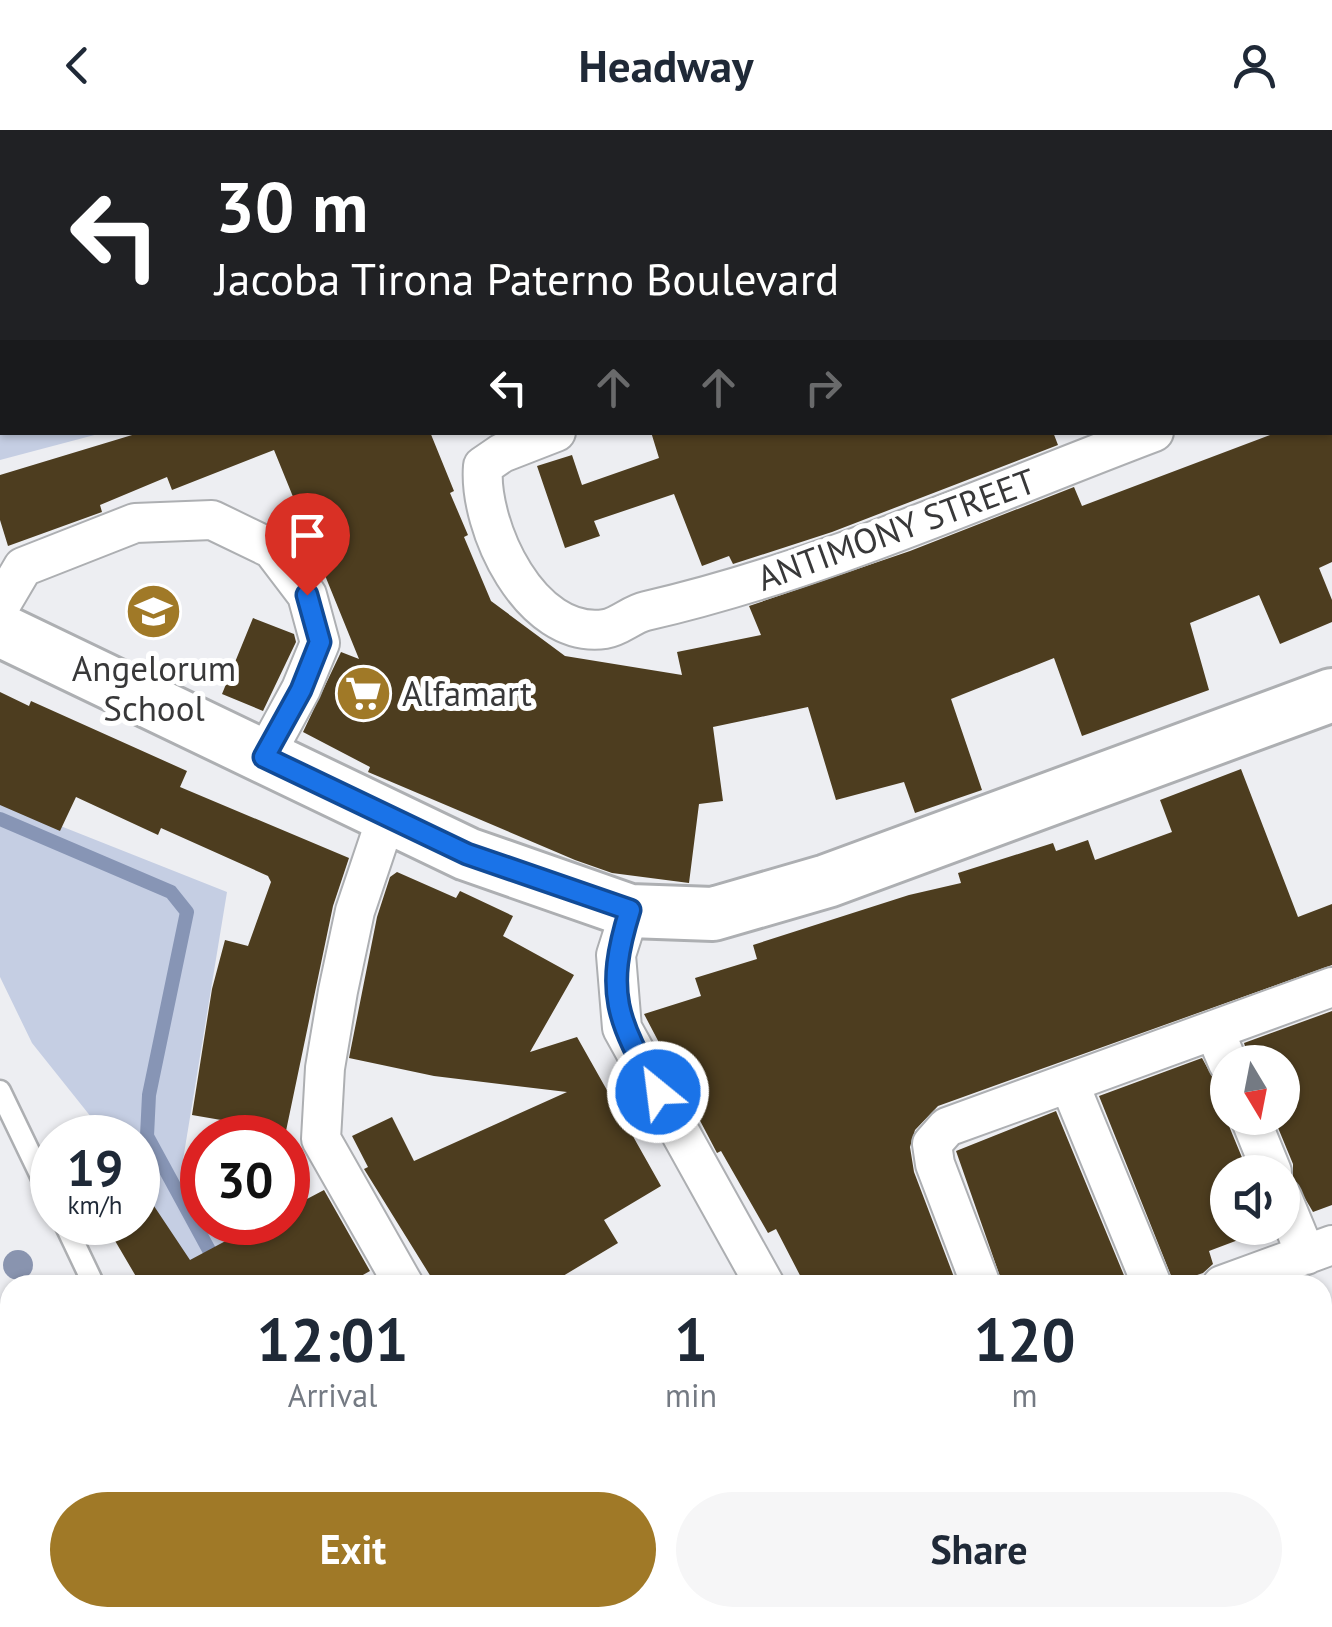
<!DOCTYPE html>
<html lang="en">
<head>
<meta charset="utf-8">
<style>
  :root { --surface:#fff; --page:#f6f6f7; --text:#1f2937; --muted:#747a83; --accent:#a07927 }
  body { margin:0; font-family:"PT Sans",sans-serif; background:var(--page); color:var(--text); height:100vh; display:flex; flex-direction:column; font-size:38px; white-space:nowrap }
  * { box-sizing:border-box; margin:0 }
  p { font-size:32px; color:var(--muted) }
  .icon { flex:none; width:55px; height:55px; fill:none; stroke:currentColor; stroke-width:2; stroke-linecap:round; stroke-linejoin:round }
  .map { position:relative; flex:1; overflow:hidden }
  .details { position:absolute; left:0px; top:1145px; width:1332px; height:352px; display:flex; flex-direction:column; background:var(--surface); border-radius:30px 30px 0 0; box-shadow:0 2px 8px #0004 }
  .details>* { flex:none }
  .top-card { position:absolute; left:0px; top:0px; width:1332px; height:305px; box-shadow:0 2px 8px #0004; background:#202124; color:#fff; overflow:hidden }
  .needle { width:65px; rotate:170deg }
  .controls { position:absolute; left:1210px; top:915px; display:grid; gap:20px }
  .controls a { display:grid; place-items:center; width:90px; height:90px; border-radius:50%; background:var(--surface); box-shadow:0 2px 8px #0004; font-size:50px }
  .speed { position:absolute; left:30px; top:985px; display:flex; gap:20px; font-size:50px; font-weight:700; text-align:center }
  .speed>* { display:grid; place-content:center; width:130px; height:130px; border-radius:50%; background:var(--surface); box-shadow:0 2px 8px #0004; line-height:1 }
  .speed small { font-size:25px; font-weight:400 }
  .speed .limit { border:15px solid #d22; background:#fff; color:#111 }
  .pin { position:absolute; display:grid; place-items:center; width:85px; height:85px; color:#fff; margin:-102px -42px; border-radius:50% 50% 50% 0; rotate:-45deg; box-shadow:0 0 10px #0007 }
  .pin .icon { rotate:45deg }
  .me { position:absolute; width:110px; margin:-55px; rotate:331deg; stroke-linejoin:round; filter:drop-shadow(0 0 8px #0008) }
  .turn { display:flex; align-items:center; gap:35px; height:210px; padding:0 50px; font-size:45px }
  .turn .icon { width:130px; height:130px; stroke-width:2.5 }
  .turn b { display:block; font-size:70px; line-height:85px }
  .lanes { display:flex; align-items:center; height:95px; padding:0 50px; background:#0003; justify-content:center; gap:50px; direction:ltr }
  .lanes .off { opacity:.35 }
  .eta { display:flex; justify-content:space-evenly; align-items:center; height:170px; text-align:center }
  .eta b { font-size:60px; font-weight:700; line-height:70px }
  .action { display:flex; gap:20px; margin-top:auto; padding:20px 50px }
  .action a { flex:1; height:115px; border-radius:60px; background:var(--accent); color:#fff; font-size:40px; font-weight:700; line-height:115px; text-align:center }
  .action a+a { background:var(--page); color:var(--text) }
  header { display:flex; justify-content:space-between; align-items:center; height:130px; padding:0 50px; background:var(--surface); font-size:45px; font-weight:700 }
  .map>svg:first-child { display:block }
  .green { fill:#c5cee3 }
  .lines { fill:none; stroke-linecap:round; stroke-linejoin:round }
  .stream { stroke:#8795b5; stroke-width:14 }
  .building { fill:#4d3d1f }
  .lane-casing { stroke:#adafb2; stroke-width:25 }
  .street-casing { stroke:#adafb2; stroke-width:42 }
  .secondary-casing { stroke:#adafb2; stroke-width:58 }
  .lane { stroke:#fff; stroke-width:20 }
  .street { stroke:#fff; stroke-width:38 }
  .secondary { stroke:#fff; stroke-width:52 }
  .tree { fill:#8994af }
  .route-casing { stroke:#114b97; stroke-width:25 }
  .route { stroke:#1a73e8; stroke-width:18 }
  .labels { text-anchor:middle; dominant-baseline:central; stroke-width:10; stroke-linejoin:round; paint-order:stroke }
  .street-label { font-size:35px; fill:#383839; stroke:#fff }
  .poi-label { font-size:35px; fill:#383839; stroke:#fff }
</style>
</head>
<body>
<header><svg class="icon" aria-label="back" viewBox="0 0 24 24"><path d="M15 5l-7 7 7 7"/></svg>Headway<svg class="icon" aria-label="person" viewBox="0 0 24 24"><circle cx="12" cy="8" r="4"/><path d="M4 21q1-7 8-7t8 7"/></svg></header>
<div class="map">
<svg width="1332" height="1497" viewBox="0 0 1332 1497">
  <rect width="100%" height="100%" fill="#edeef2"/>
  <path class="green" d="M 0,0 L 998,0 L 2,2 L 2,302 L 102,303 L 0,330 Z
    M 0,672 L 227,762 L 182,1036 L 202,1071 L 202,1092 L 216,1093 L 253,1155 L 203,1155 L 138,1052 L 138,1008 L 107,1007 L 32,913 L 0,847 Z"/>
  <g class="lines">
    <path class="stream" d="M 0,689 L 171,762 L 187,782 L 149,965 L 147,1006 L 228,1155
      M 424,1488 L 430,1497"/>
  </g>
  <path class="building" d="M 1332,286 L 1332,432 L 1319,438 L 1332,470 L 1332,492 L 1280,514 L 1259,465 L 1190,493 L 1209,560 L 1082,606 L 1054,528 L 951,569 L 982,660 L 915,683 L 904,652 L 836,670 L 808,577 L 713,597 L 723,671 L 699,674 L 689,753 L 612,743 L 575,730 L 368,642 L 370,637 L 303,602 L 341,522 L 359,529 L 274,320 L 172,360 L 167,347 L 100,375 L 102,382 L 8,416 L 0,390 L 0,345 L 142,302 L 430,302 L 454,361 L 450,363 L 468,405 L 464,407 L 491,471 L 565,526 L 682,545 L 677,522 L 761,505 L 749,476 L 910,421 L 1074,357 L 1082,376 L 1278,302 L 1330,302 Z
    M 651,302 L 1053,302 L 1058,315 L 832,402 L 733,434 L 729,426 L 702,436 L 674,364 L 594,391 L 600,406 L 565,418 L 537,336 L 572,325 L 582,355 L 659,328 Z
    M 253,488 L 294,504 L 296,512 L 263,581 L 222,564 Z
    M 0,562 L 29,576 L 31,571 L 187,641 L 180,657 L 349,728 L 333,776 L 286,1001 L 192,985 L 212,859 L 225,810 L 248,816 L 271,752 L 268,746 L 161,698 L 158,705 L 76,667 L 60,701 L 0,675 Z
    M 1241,639 L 1298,787 L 1332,774 L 1332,835 L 938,976 L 915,1000 L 910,1017 L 914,1042 L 957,1155 L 805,1155 L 776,1099 L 768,1103 L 721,1021 L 717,1023 L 644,884 L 701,866 L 695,848 L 757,829 L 753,815 L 909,765 L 961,753 L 958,743 L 1053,713 L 1056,721 L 1088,710 L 1095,730 L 1172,702 L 1160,670 Z
    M 397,742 L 456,768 L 460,761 L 513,786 L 503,806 L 574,845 L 530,922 L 577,907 L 661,1056 L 604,1090 L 618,1113 L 548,1155 L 436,1155 L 364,1039 L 368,1037 L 352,1006 L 392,987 L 414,1031 L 567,962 L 434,946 L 349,928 L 377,787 L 390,747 Z
    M 1332,881 L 1332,1075 L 1313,1082 L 1293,1048 L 1293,1034 L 1274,988 L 1282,988 L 1282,932 L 1250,932 L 1244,913 Z
    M 1202,928 L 1214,950 L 1228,955 L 1229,996 L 1248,1042 L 1228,1042 L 1228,1098 L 1270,1098 L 1209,1121 L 1213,1134 L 1203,1143 L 1174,1153 L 1099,966 Z
    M 1056,981 L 1128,1155 L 1003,1155 L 956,1021 Z
    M 138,1052 L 190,1130 L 261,1092 L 288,1092 L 288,1079 L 324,1060 L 370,1141 L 345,1155 L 141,1155 L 104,1092 L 138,1092 Z"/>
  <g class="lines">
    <defs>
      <path id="lane" d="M 0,961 L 52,1069
        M 64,1092 L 94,1155
        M 0,1411 L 10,1406
        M 265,1488 L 270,1497"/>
      <path id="street" d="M 1301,0 L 1302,2
        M 1330,78 L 1332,83
        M 1330,237 L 1332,236
        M 556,302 L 502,323 L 483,336 C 478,396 530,510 605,499 C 619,497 632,484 646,481 C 820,441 987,365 1154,302
        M 0,476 L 23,437 L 135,393 L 212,390 L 272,419 L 307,465 L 320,513 L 301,559 L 264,627
        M 387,686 L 355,781 L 338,861 L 325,938 L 321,1009 L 404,1155
        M 630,781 L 616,825 L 622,898 L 765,1155
        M 1214,900 L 1228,933
        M 1069,953 L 1152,1155
        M 1250,988 L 1272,1042
        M 1282,1067 L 1306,1125
        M 981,1155 L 935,1034 L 932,1014 L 947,997 L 1332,857
        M 1222,1155 L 1332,1115"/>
      <path id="secondary" d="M 0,500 L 467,724 L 630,781 L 713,784 L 827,751 L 1332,565"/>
    </defs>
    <use href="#lane" class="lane-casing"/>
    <use href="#street" class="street-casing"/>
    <use href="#secondary" class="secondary-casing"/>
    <use href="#lane" class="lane"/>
    <use href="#street" class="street"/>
    <use href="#secondary" class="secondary"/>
  </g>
  <circle class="tree" cx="18" cy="1135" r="15"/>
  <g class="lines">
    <defs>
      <path id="route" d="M 307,465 L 320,512 L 301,560 L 264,627 L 467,724 L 630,780 C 604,863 617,890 658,962"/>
    </defs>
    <use href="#route" class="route-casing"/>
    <use href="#route" class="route"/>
  </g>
  <defs>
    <symbol id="school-disc" viewBox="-11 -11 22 22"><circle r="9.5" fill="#a07927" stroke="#fff"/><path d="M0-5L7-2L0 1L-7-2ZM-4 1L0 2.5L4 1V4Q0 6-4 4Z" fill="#fff"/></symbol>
    <symbol id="supermarket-disc" viewBox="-11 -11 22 22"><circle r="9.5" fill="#a07927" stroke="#fff"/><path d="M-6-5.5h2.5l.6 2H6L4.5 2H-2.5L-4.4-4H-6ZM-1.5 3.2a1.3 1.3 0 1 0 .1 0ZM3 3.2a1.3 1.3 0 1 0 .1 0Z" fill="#fff"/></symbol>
  </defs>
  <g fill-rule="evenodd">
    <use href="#school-disc" x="122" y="450" width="63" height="63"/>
    <use href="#supermarket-disc" x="332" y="532" width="63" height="63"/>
  </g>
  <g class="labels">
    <g class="street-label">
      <text transform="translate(896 399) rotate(-20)">ANTIMONY STREET</text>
    </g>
    <g class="poi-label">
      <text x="154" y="538">Angelorum<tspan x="154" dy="40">School</tspan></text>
      <text x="402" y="563" text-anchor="start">Alfamart</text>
    </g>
  </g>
</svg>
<div class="controls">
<a><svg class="needle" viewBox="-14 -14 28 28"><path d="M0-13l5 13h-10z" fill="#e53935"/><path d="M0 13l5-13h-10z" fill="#747a83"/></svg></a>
<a><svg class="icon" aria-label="sound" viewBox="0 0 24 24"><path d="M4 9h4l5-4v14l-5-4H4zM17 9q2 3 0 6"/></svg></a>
</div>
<div class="speed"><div>19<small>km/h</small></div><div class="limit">30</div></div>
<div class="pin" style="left:307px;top:465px;background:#d93025"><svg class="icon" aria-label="arrive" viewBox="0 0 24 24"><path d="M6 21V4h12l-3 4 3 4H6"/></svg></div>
<svg class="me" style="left:658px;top:962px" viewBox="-20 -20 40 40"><circle r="17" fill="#1a73e8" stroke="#fff" stroke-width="3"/><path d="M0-11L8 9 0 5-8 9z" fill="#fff"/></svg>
<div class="top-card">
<div class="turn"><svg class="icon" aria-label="left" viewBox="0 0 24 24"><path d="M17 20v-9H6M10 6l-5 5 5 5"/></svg><div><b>30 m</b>Jacoba Tirona Paterno Boulevard</div></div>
<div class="lanes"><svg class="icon" aria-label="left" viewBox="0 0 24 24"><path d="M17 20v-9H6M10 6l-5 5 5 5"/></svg><svg class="icon off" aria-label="ahead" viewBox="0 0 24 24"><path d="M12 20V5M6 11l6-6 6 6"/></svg><svg class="icon off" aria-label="ahead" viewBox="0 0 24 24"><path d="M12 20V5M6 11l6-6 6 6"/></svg><svg class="icon off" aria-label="right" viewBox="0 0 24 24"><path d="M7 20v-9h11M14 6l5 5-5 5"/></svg></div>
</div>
<section class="details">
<div class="eta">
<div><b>12:01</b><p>Arrival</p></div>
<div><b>1</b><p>min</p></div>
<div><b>120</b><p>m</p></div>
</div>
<div class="action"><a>Exit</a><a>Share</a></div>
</section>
</div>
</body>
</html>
